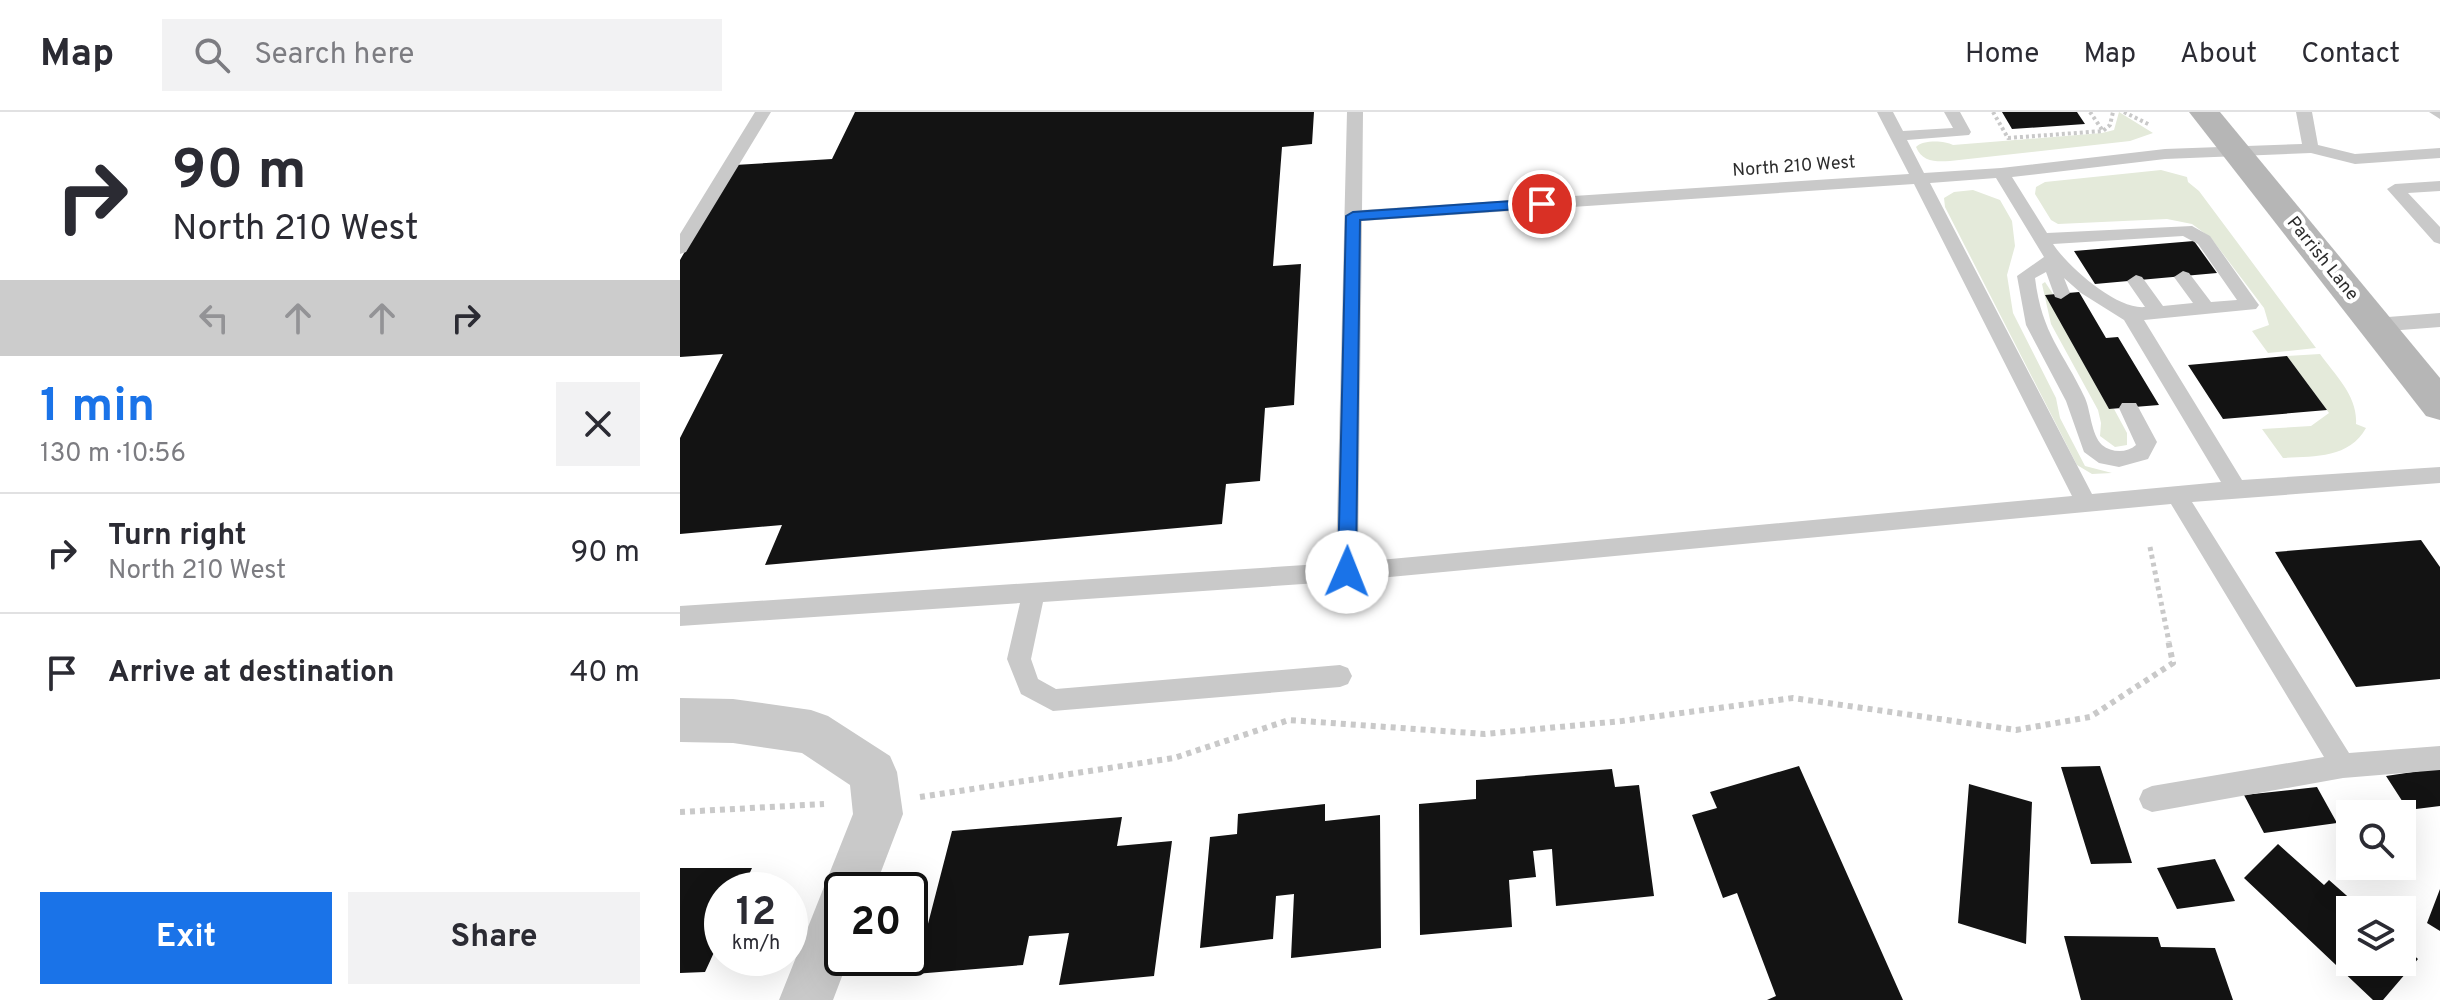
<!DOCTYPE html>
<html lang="en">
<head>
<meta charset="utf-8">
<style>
  :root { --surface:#fff; --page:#f2f2f3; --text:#2b2b33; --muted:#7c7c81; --line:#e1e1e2; --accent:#1a73e8 }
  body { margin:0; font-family:Overpass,sans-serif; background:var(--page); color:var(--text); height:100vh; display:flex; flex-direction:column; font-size:30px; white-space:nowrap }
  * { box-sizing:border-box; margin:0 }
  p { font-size:26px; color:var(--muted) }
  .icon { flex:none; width:44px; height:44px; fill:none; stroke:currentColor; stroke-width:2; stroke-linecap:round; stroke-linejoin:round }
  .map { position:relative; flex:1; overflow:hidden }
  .details { display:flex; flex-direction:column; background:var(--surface); width:680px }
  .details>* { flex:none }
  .hud { background:#fff; color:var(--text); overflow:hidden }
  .controls { position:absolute; left:1656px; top:688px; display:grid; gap:16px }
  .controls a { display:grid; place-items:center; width:80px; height:80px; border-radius:0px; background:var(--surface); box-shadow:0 8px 32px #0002; font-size:40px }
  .speed { position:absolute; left:24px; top:760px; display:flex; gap:16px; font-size:40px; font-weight:700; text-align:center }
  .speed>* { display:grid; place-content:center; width:104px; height:104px; border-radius:50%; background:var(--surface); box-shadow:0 8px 32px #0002; line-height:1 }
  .speed small { font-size:20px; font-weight:400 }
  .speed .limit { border:4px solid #111; border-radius:12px; background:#fff; color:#111 }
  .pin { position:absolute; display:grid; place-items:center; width:68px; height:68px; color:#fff; margin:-34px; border:4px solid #fff; border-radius:50%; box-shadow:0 2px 8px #0007 }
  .me { position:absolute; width:88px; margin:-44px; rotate:1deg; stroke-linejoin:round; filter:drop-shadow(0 0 6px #0008) }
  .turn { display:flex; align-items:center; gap:28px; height:168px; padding:0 40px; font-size:36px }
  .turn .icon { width:104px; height:104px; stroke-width:2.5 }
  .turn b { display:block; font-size:56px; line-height:68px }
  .lanes { display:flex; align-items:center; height:76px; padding:0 40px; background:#0003; justify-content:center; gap:40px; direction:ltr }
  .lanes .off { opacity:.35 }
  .round { display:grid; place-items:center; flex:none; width:84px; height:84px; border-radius:0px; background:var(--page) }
  .overview { display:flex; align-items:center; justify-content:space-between; height:136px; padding:0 40px }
  h1 { font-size:48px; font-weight:700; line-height:60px; color:var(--accent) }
  .button { display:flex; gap:16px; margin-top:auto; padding:16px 40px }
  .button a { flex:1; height:92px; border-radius:0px; background:var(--accent); color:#fff; font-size:32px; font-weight:700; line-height:92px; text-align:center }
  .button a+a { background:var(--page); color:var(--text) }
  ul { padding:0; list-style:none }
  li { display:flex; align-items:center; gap:24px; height:120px; padding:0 40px; border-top:2px solid var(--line) }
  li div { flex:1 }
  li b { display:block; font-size:30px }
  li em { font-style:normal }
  header { display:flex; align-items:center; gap:48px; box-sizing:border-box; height:112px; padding:0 40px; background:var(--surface); border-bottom:2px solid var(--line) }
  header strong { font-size:38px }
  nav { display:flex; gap:44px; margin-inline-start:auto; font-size:28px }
  .search { width:560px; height:72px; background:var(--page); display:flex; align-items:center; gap:20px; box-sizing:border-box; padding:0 28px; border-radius:0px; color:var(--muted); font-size:30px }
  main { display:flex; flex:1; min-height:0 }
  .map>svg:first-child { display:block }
  .green { fill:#e4eada }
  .building { fill:#131313 }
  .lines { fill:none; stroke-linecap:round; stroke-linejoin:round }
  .path-far2 { stroke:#c9c9c9; stroke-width:4; stroke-dasharray:3 3; stroke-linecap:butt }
  .path-far1 { stroke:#c9c9c9; stroke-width:5; stroke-dasharray:4 4; stroke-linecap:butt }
  .path { stroke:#c9c9c9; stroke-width:6; stroke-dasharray:5 5; stroke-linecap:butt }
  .service { fill:#c9c9c9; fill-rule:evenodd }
  .minor { fill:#c9c9c9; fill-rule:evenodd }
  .secondary { fill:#b6b6b6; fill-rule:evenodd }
  .route { fill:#1a73e8; stroke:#114b97; stroke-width:2 }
  .labels { text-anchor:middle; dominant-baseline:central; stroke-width:8; stroke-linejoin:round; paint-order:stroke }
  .far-street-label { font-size:18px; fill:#2c2c2c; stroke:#fff }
</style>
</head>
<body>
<header>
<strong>Map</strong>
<div class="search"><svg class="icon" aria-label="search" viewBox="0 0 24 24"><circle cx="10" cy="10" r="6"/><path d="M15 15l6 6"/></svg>Search here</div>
<nav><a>Home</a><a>Map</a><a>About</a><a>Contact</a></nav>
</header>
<main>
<section class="details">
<div class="hud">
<div class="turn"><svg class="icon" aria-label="right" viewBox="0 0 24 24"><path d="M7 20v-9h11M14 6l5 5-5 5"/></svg><div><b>90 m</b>North 210 West</div></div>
<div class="lanes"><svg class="icon off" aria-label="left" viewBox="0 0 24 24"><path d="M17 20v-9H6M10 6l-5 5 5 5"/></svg><svg class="icon off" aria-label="ahead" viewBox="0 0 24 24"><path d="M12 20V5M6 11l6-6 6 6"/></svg><svg class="icon off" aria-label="ahead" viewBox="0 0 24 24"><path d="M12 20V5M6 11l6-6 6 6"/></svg><svg class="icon" aria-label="right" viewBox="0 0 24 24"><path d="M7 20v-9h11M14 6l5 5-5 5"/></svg></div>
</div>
<div class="overview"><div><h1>1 min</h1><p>130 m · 10:56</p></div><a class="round"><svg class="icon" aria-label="close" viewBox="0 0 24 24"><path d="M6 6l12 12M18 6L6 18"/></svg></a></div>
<ul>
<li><svg class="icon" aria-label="right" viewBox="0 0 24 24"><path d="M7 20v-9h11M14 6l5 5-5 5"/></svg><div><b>Turn right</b><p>North 210 West</p></div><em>90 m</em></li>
<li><svg class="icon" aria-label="arrive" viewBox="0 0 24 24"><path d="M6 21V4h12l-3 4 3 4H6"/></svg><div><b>Arrive at destination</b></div><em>40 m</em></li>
</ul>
<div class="button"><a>Exit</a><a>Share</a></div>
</section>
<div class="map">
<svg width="1760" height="888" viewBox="0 0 1760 888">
  <rect width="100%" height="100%" fill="#fff"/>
  <path class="green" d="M 1439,0 L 1473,21 L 1450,29 L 1270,49 C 1256,50 1242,50 1236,35 C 1242,28 1264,28 1273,33 L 1422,21 L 1434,18 Z
    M 1481,58 L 1507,65 L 1508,70 L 1519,79 L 1636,236 L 1588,241 L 1572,219 L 1589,213 L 1584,196 L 1531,126 L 1512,112 L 1487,107 L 1378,112 L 1371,108 L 1355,82 L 1356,75 L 1365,70 Z
    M 1293,78 L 1320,88 L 1332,109 L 1335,134 L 1327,163 L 1333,201 L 1376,286 L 1380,306 L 1405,354 L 1432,361 L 1412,362 L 1397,353 L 1265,95 L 1264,86 L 1274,80 Z
    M 1365,170 L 1373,182 L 1366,183 L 1429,297 L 1434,297 L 1447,321 L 1447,333 L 1435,335 L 1420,324 L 1421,311 L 1418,298 L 1371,212 L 1362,172 Z
    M 1640,242 C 1655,263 1678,284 1676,312 L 1686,316 C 1669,347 1633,344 1603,346 L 1582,317 L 1631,314 L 1649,301 L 1607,244 Z"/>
  <path class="building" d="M 175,0 L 634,0 L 632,32 L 602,35 L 593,154 L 621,152 L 614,293 L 585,296 L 580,369 L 546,372 L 542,412 L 85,453 L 102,413 L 0,422 L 0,326 L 43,242 L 0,245 L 0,148 L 55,53 L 152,47 Z
    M 1322,0 L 1397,0 L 1405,12 L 1332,17 Z
    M 1514,129 L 1537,161 L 1415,172 L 1394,139 Z
    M 1399,180 L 1426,226 L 1438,225 L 1479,293 L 1429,297 L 1365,183 Z
    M 1607,244 L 1647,298 L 1543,307 L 1508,253 Z
    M 1741,428 L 1760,455 L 1760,567 L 1676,575 L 1595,440 Z
    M 1119,654 L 1223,888 L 1087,888 L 1096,884 L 1057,781 L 1043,786 L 1012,703 L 1037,696 L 1030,680 Z
    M 1420,654 L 1452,751 L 1411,752 L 1381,655 Z
    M 1760,656 L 1760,694 L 1728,698 L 1706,664 Z
    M 932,657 L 935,675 L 959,673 L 974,784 L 876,794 L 872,737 L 853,739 L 856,765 L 829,768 L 832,815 L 740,823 L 739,692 L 796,687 L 796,668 Z
    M 1289,672 L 1352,690 L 1346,832 L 1278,811 Z
    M 1637,675 L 1657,711 L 1584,721 L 1564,683 Z
    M 645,692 L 645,709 L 700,703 L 701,836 L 611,846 L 614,782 L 596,784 L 593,827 L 520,836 L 530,725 L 557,722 L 558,702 Z
    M 442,705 L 437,734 L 492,729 L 474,864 L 379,873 L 389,821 L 349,824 L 343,853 L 235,862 L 272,719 Z
    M 1598,732 L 1644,773 L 1649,768 L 1683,798 L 1670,798 L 1670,850 L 1722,850 L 1722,833 L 1738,847 L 1703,888 L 1693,888 L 1564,766 Z
    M 1535,747 L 1555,789 L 1497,797 L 1477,756 Z
    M 0,756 L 72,756 L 62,778 L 42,778 L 42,823 L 25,860 L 0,861 Z
    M 1760,777 L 1760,819 L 1747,811 Z
    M 1384,824 L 1478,825 L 1481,835 L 1535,836 L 1553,888 L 1401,888 Z"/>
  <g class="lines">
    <path class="path-far2" d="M 1313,0 L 1328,26 L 1423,19 L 1430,13 L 1433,0
      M 1410,0 L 1423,19
      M 1444,0 L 1470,13"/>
    <path class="path-far1" d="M 1470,435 L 1489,530"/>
    <path class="path" d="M 240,685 L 494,646 L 609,608 L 805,622 L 942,609 L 1113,586 L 1336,618 L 1410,605 L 1493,551 L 1488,528
      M 0,700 L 144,692"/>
    <path class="service" d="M 75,0 L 91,0 L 6,140 L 0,142 L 0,122 Z
      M 667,0 L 683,0 L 682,98 L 1229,62 L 1197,0 L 1213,0 L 1223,19 L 1273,16 L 1264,0 L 1280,0 L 1291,20 L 1289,23 L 1227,28 L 1244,61 L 1321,56 L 1485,37 L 1622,32 L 1616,0 L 1632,0 L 1638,33 L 1675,42 L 1760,36 L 1760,46 L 1675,52 L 1631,41 L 1485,47 L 1332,65 L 1367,121 L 1512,114 L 1530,124 L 1576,189 L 1579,193 L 1576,197 L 1464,208 L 1562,368 L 1760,355 L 1760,371 L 1512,390 L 1669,641 L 1760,634 L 1760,658 L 1663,666 L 1472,700 L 1463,696 L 1459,687 L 1463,678 L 1472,674 L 1644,645 L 1491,392 L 667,469 L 363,490 L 351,547 L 358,567 L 376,577 L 660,553 L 668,556 L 672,564 L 668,572 L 660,575 L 373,599 L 341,582 L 327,547 L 340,491 L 0,514 L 0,494 L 656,451 ZM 1316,66 L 1364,145 L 1337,164 L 1346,213 L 1386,289 L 1404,340 L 1419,351 L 1439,355 L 1468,347 L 1477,330 L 1456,291 L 1442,291 L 1439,296 L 1456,333 C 1447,341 1432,341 1422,333 C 1411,322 1411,300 1405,286 C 1383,239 1362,223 1355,166 L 1366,160 L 1375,185 L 1381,187 L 1390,181 L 1384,166 L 1401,181 L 1444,208 L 1541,370 L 1412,382 L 1250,71 ZM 1234,72 L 1392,384 L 678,450 L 682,109 ZM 1503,124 L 1518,132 L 1557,188 L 1531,190 L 1509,161 L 1503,159 L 1494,165 L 1513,191 L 1483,194 L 1462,165 L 1456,163 L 1447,169 L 1465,195 C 1437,198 1388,155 1373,132 Z
      M 1749,0 L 1760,0 L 1760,7 Z
      M 1760,69 L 1760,79 L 1728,81 L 1760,115 L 1760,132 L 1754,130 L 1707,77 L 1715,72 Z
      M 1760,201 L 1760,215 L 1695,220 L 1686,213 L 1695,206 Z"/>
    <path class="minor" d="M 0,586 L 53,587 L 131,598 L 148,604 L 210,644 L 217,660 L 223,702 L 194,778 L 162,778 L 162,846 L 169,846 L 153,888 L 99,888 L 173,702 L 170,673 L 122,641 L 53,631 L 0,630 Z"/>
    <path class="secondary" d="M 1509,0 L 1540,0 L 1760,266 L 1760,308 L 1746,304 Z"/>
  </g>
  <path class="route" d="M 862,87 L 869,92 L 867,95 L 680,108 L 676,460 L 673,465 L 660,465 L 658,460 L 666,104 L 673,100 Z"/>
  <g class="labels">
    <g class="far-street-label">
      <text transform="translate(1114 55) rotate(-4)">North 210 West</text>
      <text transform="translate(1642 147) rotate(51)">Parrish Lane</text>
    </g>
  </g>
</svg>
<div class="controls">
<a><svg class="icon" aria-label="search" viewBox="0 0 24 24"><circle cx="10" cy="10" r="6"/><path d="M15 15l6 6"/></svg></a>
<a><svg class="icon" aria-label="layers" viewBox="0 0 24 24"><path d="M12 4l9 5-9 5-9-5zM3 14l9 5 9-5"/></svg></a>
</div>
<div class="speed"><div>12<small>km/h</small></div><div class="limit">20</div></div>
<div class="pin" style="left:862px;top:92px;background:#d93025"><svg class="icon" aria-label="arrive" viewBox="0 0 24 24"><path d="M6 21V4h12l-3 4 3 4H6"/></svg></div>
<svg class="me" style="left:667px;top:460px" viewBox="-20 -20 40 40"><circle r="19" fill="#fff"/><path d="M0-13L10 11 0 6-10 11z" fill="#1a73e8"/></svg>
</div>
</main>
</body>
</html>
